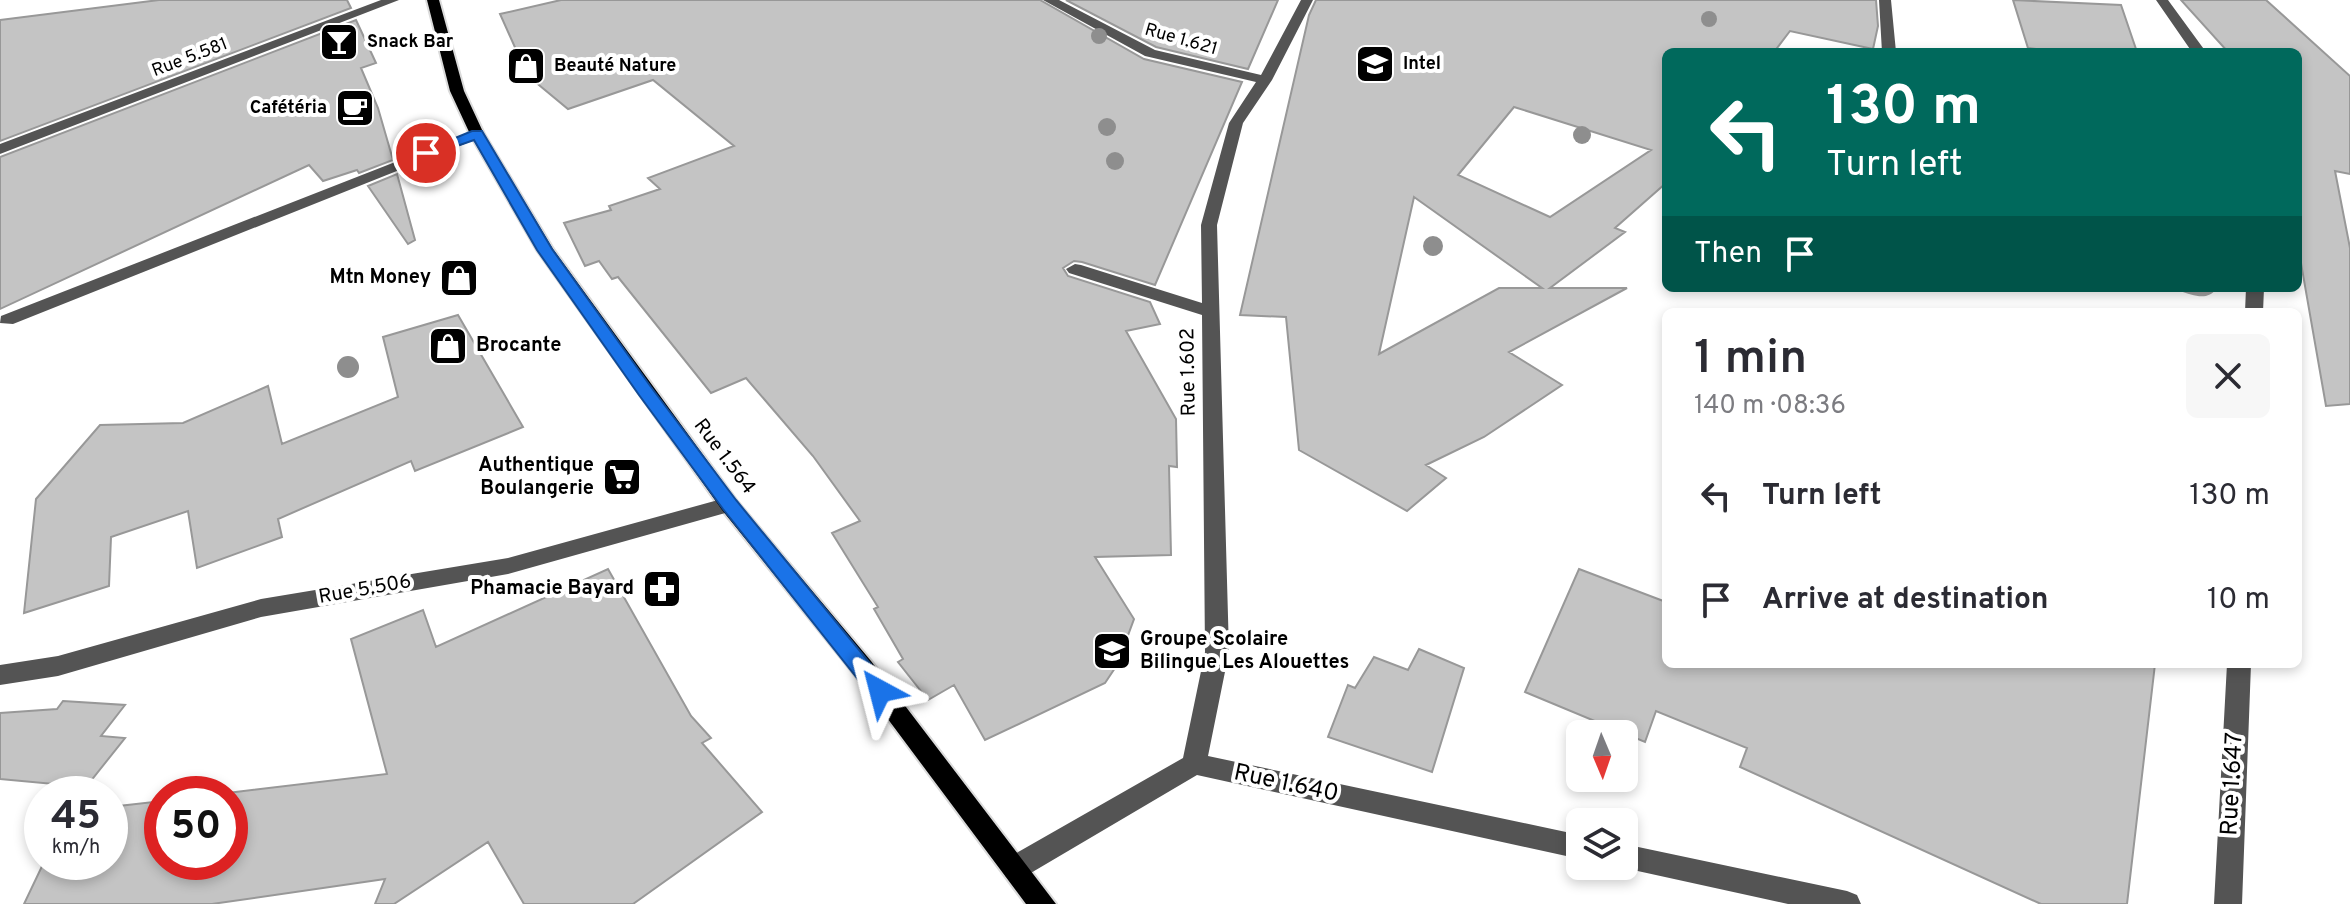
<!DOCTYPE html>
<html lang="en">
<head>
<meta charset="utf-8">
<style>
  :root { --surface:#fff; --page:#f7f7f7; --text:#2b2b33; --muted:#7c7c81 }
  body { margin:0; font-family:Overpass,sans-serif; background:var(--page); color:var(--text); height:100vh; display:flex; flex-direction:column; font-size:30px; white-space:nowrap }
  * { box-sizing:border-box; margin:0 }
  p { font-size:26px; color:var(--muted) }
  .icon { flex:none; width:44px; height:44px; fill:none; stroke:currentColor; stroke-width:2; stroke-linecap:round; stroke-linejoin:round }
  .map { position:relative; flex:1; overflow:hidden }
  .sheet { position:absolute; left:1662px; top:308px; width:640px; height:360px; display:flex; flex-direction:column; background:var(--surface); border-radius:12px; box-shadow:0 4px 12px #0003 }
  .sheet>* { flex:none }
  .banner { position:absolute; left:1662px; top:48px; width:640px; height:244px; border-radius:12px; box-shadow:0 4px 12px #0003; background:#00695c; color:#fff; overflow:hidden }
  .needle { width:52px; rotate:178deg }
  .controls { position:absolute; left:1566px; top:720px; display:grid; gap:16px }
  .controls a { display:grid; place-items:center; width:72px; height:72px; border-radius:12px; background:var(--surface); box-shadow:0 4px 12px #0003; font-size:40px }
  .speed { position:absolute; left:24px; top:776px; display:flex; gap:16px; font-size:40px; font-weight:700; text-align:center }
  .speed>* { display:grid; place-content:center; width:104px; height:104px; border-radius:50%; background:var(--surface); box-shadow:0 4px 12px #0003; line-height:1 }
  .speed small { font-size:20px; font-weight:400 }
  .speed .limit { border:12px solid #d22; background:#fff; color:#111 }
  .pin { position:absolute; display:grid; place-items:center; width:68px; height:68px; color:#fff; margin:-34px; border:4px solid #fff; border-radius:50%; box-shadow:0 2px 8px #0007 }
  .me { position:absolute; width:88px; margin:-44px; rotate:322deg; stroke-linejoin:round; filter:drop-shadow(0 0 6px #0008) }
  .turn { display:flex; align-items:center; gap:28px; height:168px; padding:0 32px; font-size:36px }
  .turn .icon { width:104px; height:104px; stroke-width:2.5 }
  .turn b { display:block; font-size:56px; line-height:68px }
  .then { display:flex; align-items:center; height:76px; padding:0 32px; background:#0003; gap:16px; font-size:30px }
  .round { display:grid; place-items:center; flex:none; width:84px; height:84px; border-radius:12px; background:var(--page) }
  .headline { display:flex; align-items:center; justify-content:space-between; height:136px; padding:0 32px }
  h1 { font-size:48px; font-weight:600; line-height:60px }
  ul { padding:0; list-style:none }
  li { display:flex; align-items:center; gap:24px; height:104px; padding:0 32px }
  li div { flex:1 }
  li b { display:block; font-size:30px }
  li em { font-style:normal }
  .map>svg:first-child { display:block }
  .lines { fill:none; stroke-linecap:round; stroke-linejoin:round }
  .stream { fill:#a2a2a2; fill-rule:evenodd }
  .building { fill:#c4c4c4; stroke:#989898; stroke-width:2; fill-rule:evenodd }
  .major-casing { stroke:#dbdbdb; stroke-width:4 }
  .minor { fill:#545454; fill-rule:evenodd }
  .major { fill:#000; fill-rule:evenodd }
  .tree { fill:#8e8e8e }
  .route { fill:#1a73e8; stroke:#114b97; stroke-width:2 }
  .labels { text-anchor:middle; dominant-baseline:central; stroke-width:8; stroke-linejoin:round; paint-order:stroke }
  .far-street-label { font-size:18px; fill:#000; stroke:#fff }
  .far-poi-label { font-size:18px; font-weight:bold; fill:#000; stroke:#fff; text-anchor:start }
  .poi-label { font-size:20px; font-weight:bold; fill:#000; stroke:#fff; text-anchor:end }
  .street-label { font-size:20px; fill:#000; stroke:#fff }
  .near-street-label { font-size:24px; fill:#000; stroke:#fff }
</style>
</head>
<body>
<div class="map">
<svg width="2350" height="904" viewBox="0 0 2350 904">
  <rect width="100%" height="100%" fill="#fff"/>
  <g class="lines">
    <path class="stream" d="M 2177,288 L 2217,288 C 2207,302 2194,295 2179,291 Z"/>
  </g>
  <path class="building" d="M 159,0 L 347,0 L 351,8 L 0,141 L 0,20 Z
    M 561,0 L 1040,0 L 1144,59 L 1242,82 L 1155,285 L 1082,262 L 1074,261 L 1063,268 L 1068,276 L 1150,302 L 1160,324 L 1126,331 L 1176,419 L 1177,467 L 1169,466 L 1171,555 L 1095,557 L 1134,619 L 1117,665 L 1105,683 L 985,740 L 954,685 L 928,700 L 898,662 L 903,659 L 874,609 L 878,607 L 832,533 L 860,521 L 813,456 L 746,378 L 711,393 L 618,277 L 612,279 L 599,261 L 585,266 L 564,223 L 611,210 L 609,206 L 660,189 L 648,178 L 734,146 L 653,80 L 568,109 L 522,71 L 518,54 L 500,14 Z
    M 1066,0 L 1278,0 L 1248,69 L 1156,47 Z
    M 1316,0 L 1876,0 L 1878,26 L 1873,49 L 1790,31 L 1774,52 L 1666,52 L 1666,183 L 1615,228 L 1625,232 L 1550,288 L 1627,288 L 1509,352 L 1562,385 L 1484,437 L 1426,465 L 1446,478 L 1407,511 L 1299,450 L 1286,317 L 1240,315 L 1309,15 ZM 1514,107 L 1651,150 L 1550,217 L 1458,175 ZM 1414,197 L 1542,288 L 1499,288 L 1379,354 Z
    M 2013,0 L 2121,5 L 2137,52 L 2060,52 L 2028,48 Z
    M 2181,0 L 2266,0 L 2350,76 L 2350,174 L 2335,171 L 2350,248 L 2350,404 L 2326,406 L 2298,246 L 2298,52 L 2228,52 Z
    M 356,20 L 376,63 L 361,68 L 378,108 L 393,160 L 359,173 L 357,170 L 323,181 L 309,165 L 0,309 L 0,157 Z
    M 397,174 L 415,240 L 408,244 L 368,186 Z
    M 458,315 L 523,427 L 415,471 L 411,461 L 278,519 L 282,537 L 197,568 L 188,511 L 111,537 L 109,586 L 24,613 L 36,499 L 100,425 L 183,423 L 268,386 L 282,444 L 398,397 L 383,337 Z
    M 608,569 L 691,716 L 711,738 L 702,743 L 762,812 L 633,904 L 524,904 L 488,842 L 394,904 L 375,904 L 385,879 L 212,904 L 24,904 L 44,862 L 110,862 L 110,807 L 162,801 L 162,862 L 230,862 L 230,794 L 219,794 L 387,774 L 351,639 L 423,610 L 436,647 Z
    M 1579,569 L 1666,602 L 1666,664 L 2155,664 L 2127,904 L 2041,904 L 1740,767 L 1747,748 L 1656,711 L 1645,742 L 1525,692 Z
    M 1419,649 L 1464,668 L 1432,772 L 1328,737 L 1348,685 L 1355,688 L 1374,657 L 1408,670 Z
    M 63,701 L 125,705 L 101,736 L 125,738 L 86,787 L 0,779 L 0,713 L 57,709 Z"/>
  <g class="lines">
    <defs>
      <path id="major" d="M 427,0 L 439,0 L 464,91 L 484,134 L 553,249 L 736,500 L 871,661 L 1056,904 L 1026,904 L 855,675 L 722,510 L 537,250 L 470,134 L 450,91 Z"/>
    </defs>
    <use href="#major" class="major-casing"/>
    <path class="minor" d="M 381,0 L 399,0 L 0,154 L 0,144 Z
      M 1043,0 L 1059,0 L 1155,50 L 1261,75 L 1301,0 L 1313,0 L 1272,80 L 1243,123 L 1217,225 L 1229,652 L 1208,756 L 1580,835 L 1580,859 L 1197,775 L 1024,877 L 1015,880 L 1006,877 L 1002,868 L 1006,859 L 1183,758 L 1205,652 L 1202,315 L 1069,273 L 1066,269 L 1075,264 L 1081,265 L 1202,303 L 1201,225 L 1229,123 L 1256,82 L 1145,56 Z
      M 1879,0 L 1891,0 L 1896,52 L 1882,52 Z
      M 2156,0 L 2168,0 L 2206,52 L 2192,52 Z
      M 477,130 L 484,134 L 482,137 L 13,324 L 0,323 L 1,316 Z
      M 2246,288 L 2264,288 L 2263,312 L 2245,312 Z
      M 729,497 L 736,500 L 739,505 L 736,510 L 508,574 L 261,617 L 58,676 L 0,685 L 0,665 L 58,656 L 261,599 L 508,558 Z
      M 2227,664 L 2251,664 L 2242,904 L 2214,904 Z
      M 1624,844 L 1847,891 L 1857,895 L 1861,904 L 1788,904 L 1624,868 L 1618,866 L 1624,866 Z"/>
    <use href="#major" class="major"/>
  </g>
  <g class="tree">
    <circle cx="1709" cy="19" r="8"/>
    <circle cx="1099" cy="36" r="8"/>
    <circle cx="1107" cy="127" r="9"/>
    <circle cx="1582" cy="135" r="9"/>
    <circle cx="1115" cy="161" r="9"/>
    <circle cx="1433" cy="246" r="10"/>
    <circle cx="348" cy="367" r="11"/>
  </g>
  <path class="route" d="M 472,131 L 482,131 L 552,249 L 651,387 L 736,500 L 887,684 L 890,691 L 887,697 L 880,700 L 872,697 L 723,509 L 639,395 L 537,250 L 474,140 L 426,157 L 419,153 Z"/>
  <defs>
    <symbol id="bar-square" viewBox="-11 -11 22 22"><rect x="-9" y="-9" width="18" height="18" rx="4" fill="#000" stroke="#fff"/><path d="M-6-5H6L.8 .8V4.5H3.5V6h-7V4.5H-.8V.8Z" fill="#fff"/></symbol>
    <symbol id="university-square" viewBox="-11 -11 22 22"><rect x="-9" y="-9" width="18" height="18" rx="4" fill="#000" stroke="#fff"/><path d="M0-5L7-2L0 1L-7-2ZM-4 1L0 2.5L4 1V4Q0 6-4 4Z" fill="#fff"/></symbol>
    <symbol id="shop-square" viewBox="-11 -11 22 22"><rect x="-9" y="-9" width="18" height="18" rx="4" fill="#000" stroke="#fff"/><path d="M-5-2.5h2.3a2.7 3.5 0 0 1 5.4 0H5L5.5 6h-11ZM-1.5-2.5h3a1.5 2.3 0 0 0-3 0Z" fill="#fff"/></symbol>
    <symbol id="cafe-square" viewBox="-11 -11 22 22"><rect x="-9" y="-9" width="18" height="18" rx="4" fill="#000" stroke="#fff"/><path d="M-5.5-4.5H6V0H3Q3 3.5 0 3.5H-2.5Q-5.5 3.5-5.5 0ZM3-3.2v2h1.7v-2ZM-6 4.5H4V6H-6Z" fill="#fff"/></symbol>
    <symbol id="supermarket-square" viewBox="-11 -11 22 22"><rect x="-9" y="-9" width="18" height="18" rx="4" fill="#000" stroke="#fff"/><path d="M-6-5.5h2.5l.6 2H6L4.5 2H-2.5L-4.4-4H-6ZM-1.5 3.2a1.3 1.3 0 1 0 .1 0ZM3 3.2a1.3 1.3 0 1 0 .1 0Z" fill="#fff"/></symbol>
    <symbol id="pharmacy-square" viewBox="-11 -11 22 22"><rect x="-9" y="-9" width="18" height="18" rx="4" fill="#000" stroke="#fff"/><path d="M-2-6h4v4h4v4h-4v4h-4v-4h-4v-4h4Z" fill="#fff"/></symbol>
    <symbol id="school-square" viewBox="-11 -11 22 22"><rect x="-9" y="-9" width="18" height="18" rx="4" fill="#000" stroke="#fff"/><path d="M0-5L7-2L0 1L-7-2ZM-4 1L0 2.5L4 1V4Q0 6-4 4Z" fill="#fff"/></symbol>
  </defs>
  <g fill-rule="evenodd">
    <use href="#bar-square" x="317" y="20" width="44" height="44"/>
    <use href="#university-square" x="1353" y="42" width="44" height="44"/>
    <use href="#shop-square" x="504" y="44" width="44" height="44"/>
    <use href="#cafe-square" x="333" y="86" width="44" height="44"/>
    <use href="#shop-square" x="437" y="256" width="44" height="44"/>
    <use href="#shop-square" x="426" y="324" width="44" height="44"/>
    <use href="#supermarket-square" x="600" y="455" width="44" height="44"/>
    <use href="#pharmacy-square" x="640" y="567" width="44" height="44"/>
    <use href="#school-square" x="1090" y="629" width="44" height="44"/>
  </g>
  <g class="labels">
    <g class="far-street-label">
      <text transform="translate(1181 40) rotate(16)">Rue 1.621</text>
      <text transform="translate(190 58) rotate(-21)">Rue 5.581</text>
    </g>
    <g class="far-poi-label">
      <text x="367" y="42">Snack Bar</text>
      <text x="1403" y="64">Intel</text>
      <text x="554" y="66">Beauté Nature</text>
      <text x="327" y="108" text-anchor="end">Cafétéria</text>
    </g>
    <g class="poi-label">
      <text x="431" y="278">Mtn Money</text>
      <text x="476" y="346" text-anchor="start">Brocante</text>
      <text x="594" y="466">Authentique<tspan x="594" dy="23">Boulangerie</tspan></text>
      <text x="634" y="589">Phamacie Bayard</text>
      <text x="1140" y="640" text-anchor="start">Groupe Scolaire<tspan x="1140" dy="23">Bilingue Les Alouettes</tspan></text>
    </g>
    <g class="street-label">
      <text transform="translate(1189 372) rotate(-91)">Rue 1.602</text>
      <text transform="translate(724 457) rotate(53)">Rue 1.564</text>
      <text transform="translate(365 590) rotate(-10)">Rue 5.506</text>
    </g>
    <g class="near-street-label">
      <text transform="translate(1286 784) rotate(12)">Rue 1.640</text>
      <text transform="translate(2233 784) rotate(-87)">Rue 1.647</text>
    </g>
  </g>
</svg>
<div class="controls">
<a><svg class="needle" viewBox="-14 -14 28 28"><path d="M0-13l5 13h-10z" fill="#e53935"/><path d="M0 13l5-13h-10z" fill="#7c7c81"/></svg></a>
<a><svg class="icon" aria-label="layers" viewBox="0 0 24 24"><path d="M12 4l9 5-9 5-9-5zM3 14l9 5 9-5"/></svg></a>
</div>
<div class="speed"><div>45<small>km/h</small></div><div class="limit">50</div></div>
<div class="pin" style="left:426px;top:153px;background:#d93025"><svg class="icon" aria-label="arrive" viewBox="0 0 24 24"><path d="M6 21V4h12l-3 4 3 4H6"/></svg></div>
<svg class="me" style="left:880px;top:691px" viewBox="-20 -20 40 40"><path d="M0-17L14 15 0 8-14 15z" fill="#1a73e8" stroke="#fff" stroke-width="4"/></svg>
<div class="banner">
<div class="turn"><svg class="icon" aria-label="left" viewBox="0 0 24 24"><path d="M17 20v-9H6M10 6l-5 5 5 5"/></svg><div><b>130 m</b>Turn left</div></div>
<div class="then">Then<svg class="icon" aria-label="arrive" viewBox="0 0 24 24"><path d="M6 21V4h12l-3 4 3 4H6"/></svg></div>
</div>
<section class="sheet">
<div class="headline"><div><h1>1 min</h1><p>140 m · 08:36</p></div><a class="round"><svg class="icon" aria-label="close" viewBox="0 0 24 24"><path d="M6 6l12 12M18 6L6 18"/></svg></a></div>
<ul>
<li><svg class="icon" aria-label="left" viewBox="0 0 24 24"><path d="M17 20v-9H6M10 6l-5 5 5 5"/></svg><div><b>Turn left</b></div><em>130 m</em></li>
<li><svg class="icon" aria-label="arrive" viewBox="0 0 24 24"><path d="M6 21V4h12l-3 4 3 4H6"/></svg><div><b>Arrive at destination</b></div><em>10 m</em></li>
</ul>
</section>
</div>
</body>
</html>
